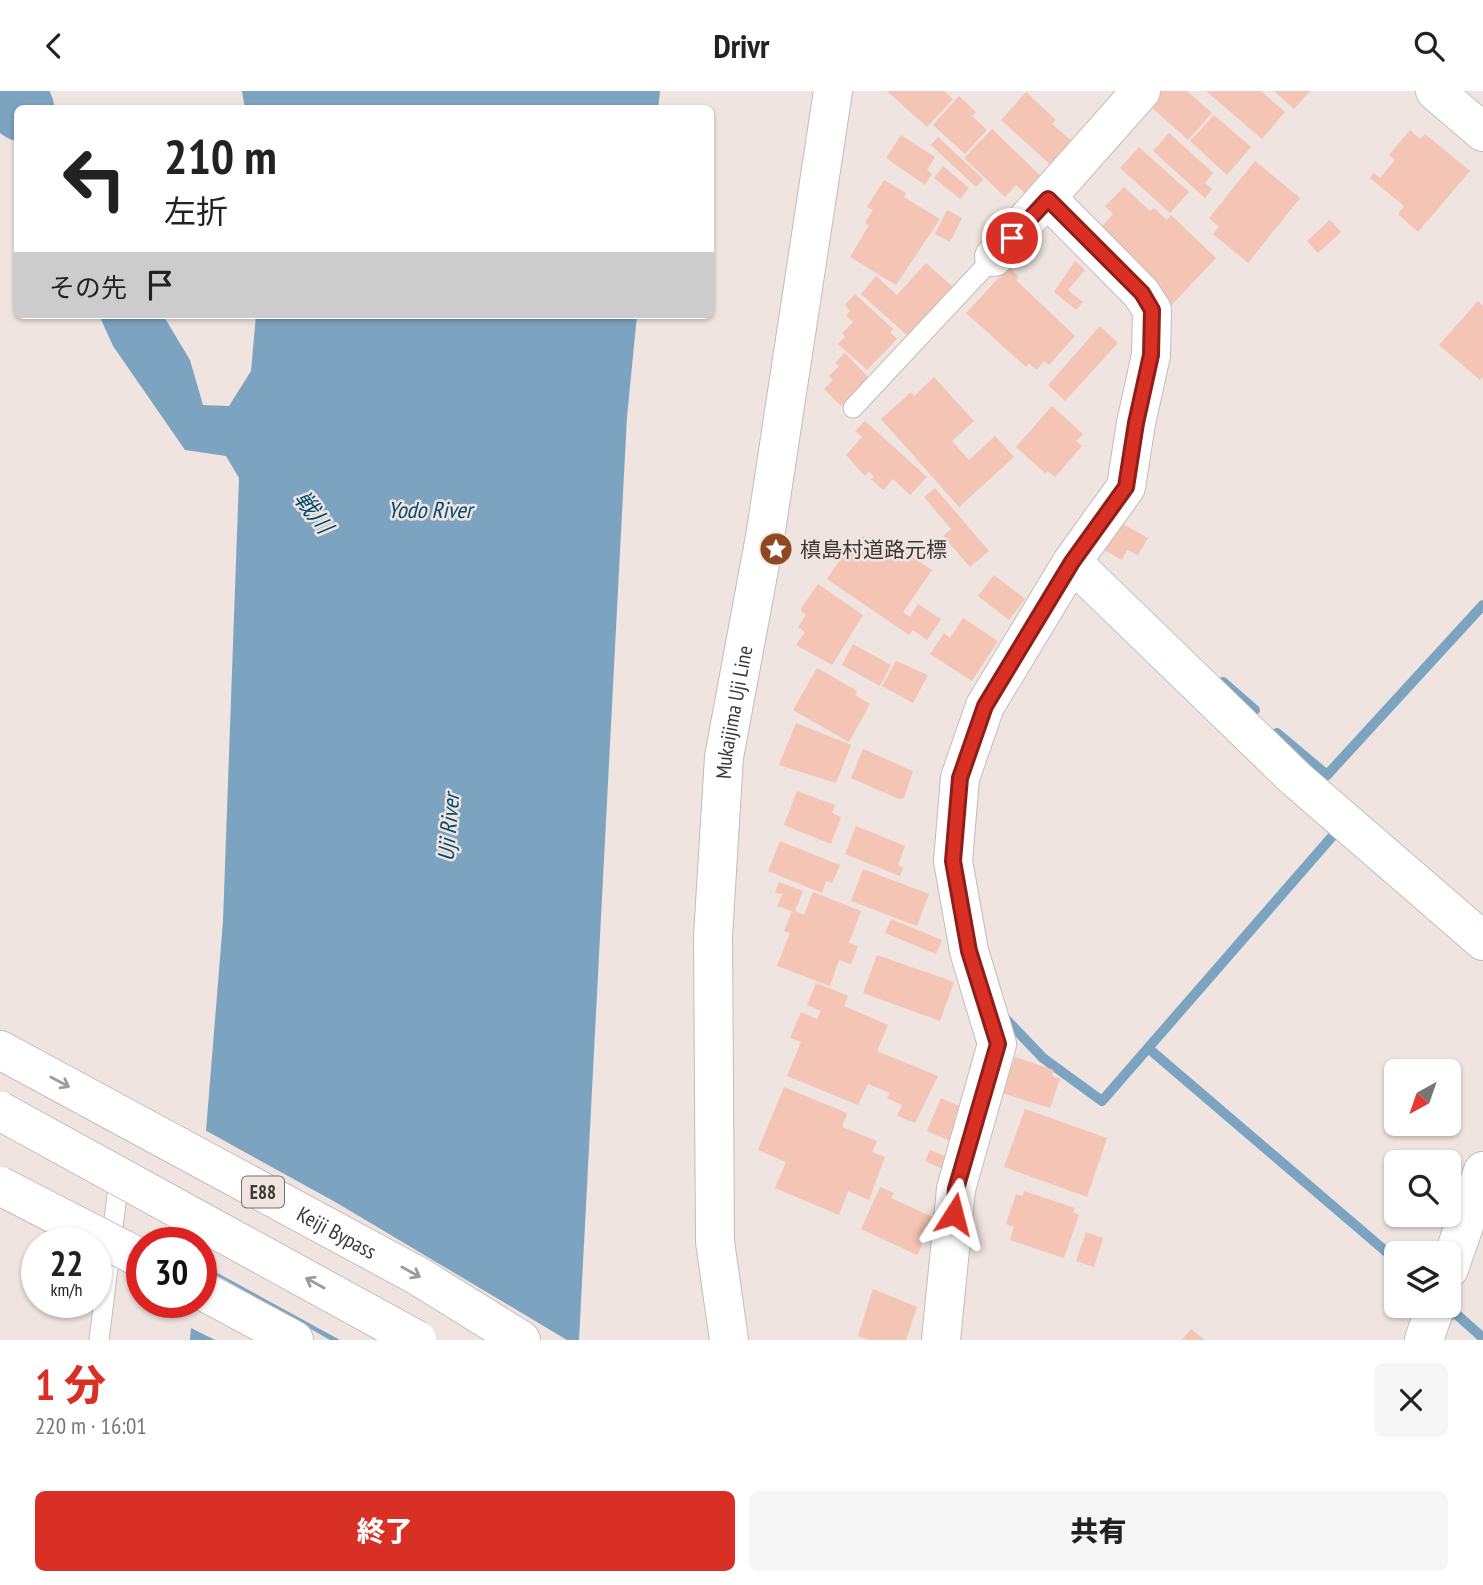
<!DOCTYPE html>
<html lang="ja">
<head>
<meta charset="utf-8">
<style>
  :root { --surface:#fff; --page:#f6f6f6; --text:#222; --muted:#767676; --accent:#d93025 }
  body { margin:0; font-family:"PT Sans Narrow","Noto Sans JP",sans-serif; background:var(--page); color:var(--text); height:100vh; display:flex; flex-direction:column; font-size:26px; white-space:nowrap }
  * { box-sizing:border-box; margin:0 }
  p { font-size:23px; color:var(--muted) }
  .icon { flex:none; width:38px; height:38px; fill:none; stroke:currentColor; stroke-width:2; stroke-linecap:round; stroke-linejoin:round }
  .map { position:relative; height:1249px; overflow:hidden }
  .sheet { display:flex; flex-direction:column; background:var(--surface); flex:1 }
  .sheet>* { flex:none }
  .guide { position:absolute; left:14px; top:14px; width:700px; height:214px; border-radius:10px; box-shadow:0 2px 5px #0004; background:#fff; color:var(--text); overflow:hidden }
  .needle { width:46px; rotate:220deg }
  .tools { position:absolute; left:1384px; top:968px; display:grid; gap:14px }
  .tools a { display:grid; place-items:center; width:77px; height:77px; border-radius:10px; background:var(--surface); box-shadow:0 2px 5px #0004; font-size:35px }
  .speed { position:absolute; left:21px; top:1136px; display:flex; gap:14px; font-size:35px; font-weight:700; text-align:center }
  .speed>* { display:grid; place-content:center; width:91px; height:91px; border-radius:50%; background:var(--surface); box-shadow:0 2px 5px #0004; line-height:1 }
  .speed small { font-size:18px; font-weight:400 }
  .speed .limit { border:10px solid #d22; background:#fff; color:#111 }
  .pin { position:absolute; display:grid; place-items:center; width:60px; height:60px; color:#fff; margin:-30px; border:4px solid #fff; border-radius:50%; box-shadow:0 2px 7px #0007 }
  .me { position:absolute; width:77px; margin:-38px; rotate:9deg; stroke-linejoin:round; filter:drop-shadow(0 0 5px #0008) }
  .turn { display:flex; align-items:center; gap:24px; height:147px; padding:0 35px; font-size:32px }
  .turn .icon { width:91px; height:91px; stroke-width:2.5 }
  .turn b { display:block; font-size:49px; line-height:60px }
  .then { display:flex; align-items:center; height:66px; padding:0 35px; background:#0003; gap:14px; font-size:26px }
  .round { display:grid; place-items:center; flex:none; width:74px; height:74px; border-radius:10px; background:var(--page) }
  .headline { display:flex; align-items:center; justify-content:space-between; height:119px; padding:0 35px }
  h1 { font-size:42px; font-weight:800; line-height:52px; color:var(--accent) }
  .button { display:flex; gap:14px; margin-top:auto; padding:14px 35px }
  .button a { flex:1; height:80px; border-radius:10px; background:var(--accent); color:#fff; font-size:28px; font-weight:800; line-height:80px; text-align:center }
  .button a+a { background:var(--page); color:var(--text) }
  header { display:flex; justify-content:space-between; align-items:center; height:91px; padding:0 35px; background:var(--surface); font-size:32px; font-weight:800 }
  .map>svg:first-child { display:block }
  .water { fill:#7ca3bf }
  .pier { fill:#efe4df }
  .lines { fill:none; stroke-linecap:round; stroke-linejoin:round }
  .stream { stroke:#7ca3bf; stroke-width:10 }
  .river { stroke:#7ca3bf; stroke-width:65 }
  .building { fill:#f4c4b4 }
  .service-casing { stroke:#c6bbb7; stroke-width:21 }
  .minor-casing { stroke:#c6bbb7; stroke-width:40 }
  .tertiary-casing { stroke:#c6bbb7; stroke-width:40 }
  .secondary-casing { stroke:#c6bbb7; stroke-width:40 }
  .motorway-casing { stroke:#c6bbb7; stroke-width:40 }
  .service { stroke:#fff; stroke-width:19 }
  .minor { stroke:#fff; stroke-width:38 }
  .tertiary { stroke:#fff; stroke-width:38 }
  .secondary { stroke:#fff; stroke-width:38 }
  .motorway { stroke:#fff; stroke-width:38 }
  .tertiary-bridge-casing { stroke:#c6bbb7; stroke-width:40; stroke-linecap:butt }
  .motorway-bridge-casing { stroke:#c6bbb7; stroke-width:40; stroke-linecap:butt }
  .tertiary-bridge { stroke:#fff; stroke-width:38 }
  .motorway-bridge { stroke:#fff; stroke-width:38 }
  .oneway { stroke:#9e9c9a }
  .route-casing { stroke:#8d1f18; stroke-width:18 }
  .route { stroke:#d93025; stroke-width:12 }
  .labels { text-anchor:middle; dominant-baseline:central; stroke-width:5; stroke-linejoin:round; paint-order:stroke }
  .shield { fill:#efe4df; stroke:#726c69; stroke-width:2 }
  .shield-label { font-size:19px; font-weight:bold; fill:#3c3836 }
  .poi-label { font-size:21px; fill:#3c3836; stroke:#efe4df; text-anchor:start }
  .street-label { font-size:21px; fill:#3c3836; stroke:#efe4df }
  .water-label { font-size:23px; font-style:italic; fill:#004b70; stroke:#efe4df }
</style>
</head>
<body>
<header><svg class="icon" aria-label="back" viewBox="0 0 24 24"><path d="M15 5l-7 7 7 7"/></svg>Drivr<svg class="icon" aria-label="search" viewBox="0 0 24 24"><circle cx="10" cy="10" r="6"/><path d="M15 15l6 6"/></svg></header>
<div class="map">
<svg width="1483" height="1249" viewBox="0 0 1483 1249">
  <rect width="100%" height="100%" fill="#efe4df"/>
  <path class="water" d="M 242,0 L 660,0 L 658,18 L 245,18 Z
    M 99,224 L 163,224 L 190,269 L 203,314 L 229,315 L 251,280 L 256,224 L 637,224 L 627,326 L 579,1249 L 190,1249 L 193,1211 L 201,1211 L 201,1152 L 197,1151 L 223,830 L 239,387 L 226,365 L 185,359 L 113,255 Z"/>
  <path class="pier" d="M 203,1038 L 337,1112 L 567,1249 L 340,1249 L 201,1173 L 201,1152 L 194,1152 Z
    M 201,1176 L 229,1191 L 330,1249 L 215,1249 L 187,1235 L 189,1211 L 201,1211 Z"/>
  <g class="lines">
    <path class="stream" d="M 1223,591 L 1255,619
      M 1277,642 L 1327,684 L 1483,514
      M 1003,925 L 1043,967 L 1102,1010 L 1336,741
      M 1148,957 L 1396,1169
      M 1442,1228 L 1455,1222 L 1483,1247"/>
    <path class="river" d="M 13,0 L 22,18"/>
  </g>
  <path class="building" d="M 887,0 L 944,0 L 953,8 L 927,36 Z
    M 1161,0 L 1187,0 L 1212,22 L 1188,49 L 1149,14 Z
    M 1206,0 L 1261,0 L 1285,21 L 1262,48 Z
    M 1274,0 L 1310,0 L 1294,18 Z
    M 1026,1 L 1056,29 L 1052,33 L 1075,53 L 1053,76 L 1001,29 Z
    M 959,5 L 976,21 L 972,25 L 987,39 L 965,63 L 933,34 Z
    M 1214,24 L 1251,56 L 1227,84 L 1190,50 Z
    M 992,38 L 1041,85 L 1025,102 L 1016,94 L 1005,106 L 964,67 Z
    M 1410,39 L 1420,48 L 1425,43 L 1470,80 L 1418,141 L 1398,123 L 1404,115 L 1370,87 L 1374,82 L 1380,87 L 1395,69 L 1389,64 Z
    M 1169,42 L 1213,82 L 1205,92 L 1212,98 L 1205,107 L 1153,60 Z
    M 901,44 L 935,66 L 927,79 L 932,83 L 925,94 L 886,67 Z
    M 938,46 L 983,88 L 976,96 L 931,54 Z
    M 1139,56 L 1189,101 L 1170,122 L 1120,77 Z
    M 1255,70 L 1300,107 L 1248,172 L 1213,143 L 1219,136 L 1209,127 Z
    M 943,75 L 969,97 L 960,108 L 934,87 Z
    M 884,89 L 906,102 L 904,106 L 940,128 L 896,194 L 850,166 L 869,134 L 865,132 L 873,119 L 867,116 Z
    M 1124,96 L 1150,120 L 1154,117 L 1167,129 L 1171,124 L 1216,167 L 1167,219 L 1096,142 L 1113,123 L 1105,115 Z
    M 947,119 L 962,127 L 950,151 L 935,143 Z
    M 1330,129 L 1341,141 L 1318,162 L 1307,150 Z
    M 1075,170 L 1085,179 L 1068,199 L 1083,211 L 1076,219 L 1054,201 Z
    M 926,172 L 953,196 L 908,245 L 861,203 L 876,185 L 897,204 Z
    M 1009,176 L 1019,186 L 1016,189 L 1075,245 L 1049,274 L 1044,270 L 1037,279 L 1029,272 L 1026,276 L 966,222 Z
    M 855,203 L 893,238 L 890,241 L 897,248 L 867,279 L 838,253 L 845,246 L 842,242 L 853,231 L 846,224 L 850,220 L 845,214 Z
    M 1478,210 L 1483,215 L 1483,286 L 1480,289 L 1439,254 Z
    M 1100,235 L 1118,252 L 1065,310 L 1048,294 Z
    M 845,262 L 869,287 L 841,315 L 824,298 L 833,289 L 829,285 L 839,275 L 835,272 Z
    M 934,286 L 974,330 L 952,350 L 969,369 L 995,345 L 1014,366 L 959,416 L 881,328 L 911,301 L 914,305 Z
    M 1052,315 L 1083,343 L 1076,350 L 1082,355 L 1055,386 L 1048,380 L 1045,382 L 1016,356 Z
    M 865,330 L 927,386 L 910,404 L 893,388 L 883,399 L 871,388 L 874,386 L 869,380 L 865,385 L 846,364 L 862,346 L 855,340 Z
    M 935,397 L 989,460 L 970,476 L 943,445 L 951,438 L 924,406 Z
    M 1114,428 L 1148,447 L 1138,464 L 1127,459 L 1122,469 L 1099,456 Z
    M 863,445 L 886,460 L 891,452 L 932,479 L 903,521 L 910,526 L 918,513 L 941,528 L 927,549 L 913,539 L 909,544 L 827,488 L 845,461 L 850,464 Z
    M 994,484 L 1025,508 L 1009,529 L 978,505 Z
    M 818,493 L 863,524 L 832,574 L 796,554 L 805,541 L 798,536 L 806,524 L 800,519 Z
    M 963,527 L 998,550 L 972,590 L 930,563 L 944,542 L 950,547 Z
    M 853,553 L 891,574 L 880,595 L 842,574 Z
    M 896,570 L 928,584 L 913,612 L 882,595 Z
    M 817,577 L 857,600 L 855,604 L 870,613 L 849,651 L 793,619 Z
    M 796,632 L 851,654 L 836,692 L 779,674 Z
    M 863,658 L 913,680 L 904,707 L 899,708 L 851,687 Z
    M 797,700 L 835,714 L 832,722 L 841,726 L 831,753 L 784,734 Z
    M 856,735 L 905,755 L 898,774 L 903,777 L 900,785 L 845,763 Z
    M 780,750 L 840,774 L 832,792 L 826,790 L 822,802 L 768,780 Z
    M 863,778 L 929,803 L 917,835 L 851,810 Z
    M 779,791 L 803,800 L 795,820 L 804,824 L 813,801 L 861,820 L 849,852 L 858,855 L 851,873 L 839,869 L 830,895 L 777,875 L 790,842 L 784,840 L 792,820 L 777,815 L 782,803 L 775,802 Z
    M 891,828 L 942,849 L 936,863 L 885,842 Z
    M 877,864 L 954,891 L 940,930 L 863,902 Z
    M 816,892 L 848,905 L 844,915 L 888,934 L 877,960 L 938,985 L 915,1032 L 897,1025 L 902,1014 L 887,1007 L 890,1002 L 868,993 L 858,1014 L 787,985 L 801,951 L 790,947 L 801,921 L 817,928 L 821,920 L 807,914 Z
    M 1015,966 L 1054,979 L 1052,985 L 1060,988 L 1050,1017 L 995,1000 L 1004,974 L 1012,976 Z
    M 784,996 L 847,1022 L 842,1036 L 877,1050 L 872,1061 L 885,1066 L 869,1109 L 848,1100 L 839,1124 L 775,1097 L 786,1071 L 758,1059 Z
    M 941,1007 L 960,1015 L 955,1026 L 959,1028 L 950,1050 L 927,1040 Z
    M 1025,1018 L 1107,1047 L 1087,1106 L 1004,1076 Z
    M 930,1059 L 950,1067 L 945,1079 L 925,1070 Z
    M 880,1096 L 894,1102 L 891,1107 L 935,1127 L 917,1164 L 861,1138 Z
    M 1024,1100 L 1075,1117 L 1073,1121 L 1079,1124 L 1064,1167 L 1010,1149 L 1014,1136 L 1006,1133 L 1016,1103 L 1023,1105 Z
    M 1086,1141 L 1103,1147 L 1094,1176 L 1076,1170 Z
    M 873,1198 L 917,1216 L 906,1249 L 870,1249 L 858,1245 Z
    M 1191,1238 L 1205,1249 L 1182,1249 Z"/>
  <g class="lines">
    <defs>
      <path id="service" d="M 853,317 L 994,166
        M 99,1249 L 120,1080"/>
      <path id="minor" d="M 1435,0 L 1483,41
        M 994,166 L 1141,0
        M 1072,471 L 1296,688 L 1483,850
        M 1449,1178 L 1483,1080
        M 941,1249 L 956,1098 L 997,953 L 969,860 L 953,770 L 960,687 L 985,615 L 1072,471 L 1126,396 L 1136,332 L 1151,264 L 1152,219 L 1141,202 L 1048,108
        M 1424,1249 L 1436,1214"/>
      <path id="tertiary" d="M 201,1199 L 294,1249"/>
      <g id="secondary">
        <path id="s1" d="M 729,1249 L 715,1151 L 713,845 L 724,666 L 765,446 L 833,0"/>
      </g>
      <g id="motorway">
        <path id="s2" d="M 0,959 L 418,1185 L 521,1249"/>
      </g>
    </defs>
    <use href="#service" class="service-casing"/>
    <use href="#minor" class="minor-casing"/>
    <use href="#tertiary" class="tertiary-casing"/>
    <use href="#secondary" class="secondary-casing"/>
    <use href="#motorway" class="motorway-casing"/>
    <use href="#service" class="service"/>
    <use href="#minor" class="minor"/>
    <use href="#tertiary" class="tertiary"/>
    <use href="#secondary" class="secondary"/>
    <use href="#motorway" class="motorway"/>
    <defs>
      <path id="tertiary-bridge" d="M 0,1095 L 142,1168"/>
      <path id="motorway-bridge" d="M 0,1020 L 417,1249"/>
    </defs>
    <use href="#tertiary-bridge" class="tertiary-bridge-casing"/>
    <use href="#motorway-bridge" class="motorway-bridge-casing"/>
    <use href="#tertiary-bridge" class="tertiary-bridge"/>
    <use href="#motorway-bridge" class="motorway-bridge"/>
  </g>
  <defs><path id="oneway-shaft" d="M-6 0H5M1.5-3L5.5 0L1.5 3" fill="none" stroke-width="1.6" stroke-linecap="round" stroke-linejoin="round" transform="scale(1.75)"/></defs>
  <g class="oneway">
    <use href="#oneway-shaft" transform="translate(60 991) rotate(28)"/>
    <use href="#oneway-shaft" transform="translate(411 1181) rotate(29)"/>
    <use href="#oneway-shaft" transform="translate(315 1192) rotate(-151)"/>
  </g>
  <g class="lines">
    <defs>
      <path id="route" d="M 954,1123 L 956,1098 L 998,953 L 969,860 L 953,770 L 960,687 L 985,615 L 1072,471 L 1126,396 L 1136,332 L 1151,264 L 1152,219 L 1142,202 L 1048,108 L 1012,147"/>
    </defs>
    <use href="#route" class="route-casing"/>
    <use href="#route" class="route"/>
  </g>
  <defs>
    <symbol id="sight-disc" viewBox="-11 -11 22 22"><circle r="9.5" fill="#8f4922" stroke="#efe4df"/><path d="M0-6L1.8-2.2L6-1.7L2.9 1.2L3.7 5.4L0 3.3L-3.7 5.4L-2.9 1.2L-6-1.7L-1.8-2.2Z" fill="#fff"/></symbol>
  </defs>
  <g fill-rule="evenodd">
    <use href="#sight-disc" x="757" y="439" width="38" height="38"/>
  </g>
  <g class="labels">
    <rect class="shield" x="242" y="1085.5" width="42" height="31" rx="5"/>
    <g class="shield-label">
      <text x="263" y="1101">E88</text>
    </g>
    <g class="poi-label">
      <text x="800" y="458">槙島村道路元標</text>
    </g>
    <g class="street-label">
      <text stroke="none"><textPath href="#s1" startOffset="630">Mukaijima Uji Line</textPath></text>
      <text stroke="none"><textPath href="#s2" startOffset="383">Keiji Bypass</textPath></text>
    </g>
    <g class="water-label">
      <text x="430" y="418">Yodo River</text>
      <text transform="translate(314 421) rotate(53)">戦川</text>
      <text transform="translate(448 736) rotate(-85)">Uji River</text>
    </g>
  </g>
</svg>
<div class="tools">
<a><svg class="needle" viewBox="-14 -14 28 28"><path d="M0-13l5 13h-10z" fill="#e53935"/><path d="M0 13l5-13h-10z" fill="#767676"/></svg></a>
<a><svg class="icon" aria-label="search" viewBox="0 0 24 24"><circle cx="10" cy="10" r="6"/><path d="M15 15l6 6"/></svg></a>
<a><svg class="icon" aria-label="layers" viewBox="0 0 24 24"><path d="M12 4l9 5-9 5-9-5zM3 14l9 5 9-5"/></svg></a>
</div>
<div class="speed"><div>22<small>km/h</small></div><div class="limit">30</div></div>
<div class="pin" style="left:1012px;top:147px;background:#d93025"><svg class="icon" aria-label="arrive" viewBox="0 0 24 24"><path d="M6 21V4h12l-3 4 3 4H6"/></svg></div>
<svg class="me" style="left:954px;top:1123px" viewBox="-20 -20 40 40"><path d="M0-17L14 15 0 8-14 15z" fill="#d93025" stroke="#fff" stroke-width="4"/></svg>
<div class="guide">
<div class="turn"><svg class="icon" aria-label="left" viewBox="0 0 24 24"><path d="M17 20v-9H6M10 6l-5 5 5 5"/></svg><div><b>210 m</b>左折</div></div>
<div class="then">その先<svg class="icon" aria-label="arrive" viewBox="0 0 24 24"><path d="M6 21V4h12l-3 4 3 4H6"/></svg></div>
</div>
</div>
<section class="sheet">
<div class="headline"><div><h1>1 分</h1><p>220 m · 16:01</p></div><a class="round"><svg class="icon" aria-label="close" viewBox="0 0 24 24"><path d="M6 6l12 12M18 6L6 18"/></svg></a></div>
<div class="button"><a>終了</a><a>共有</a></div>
</section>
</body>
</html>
